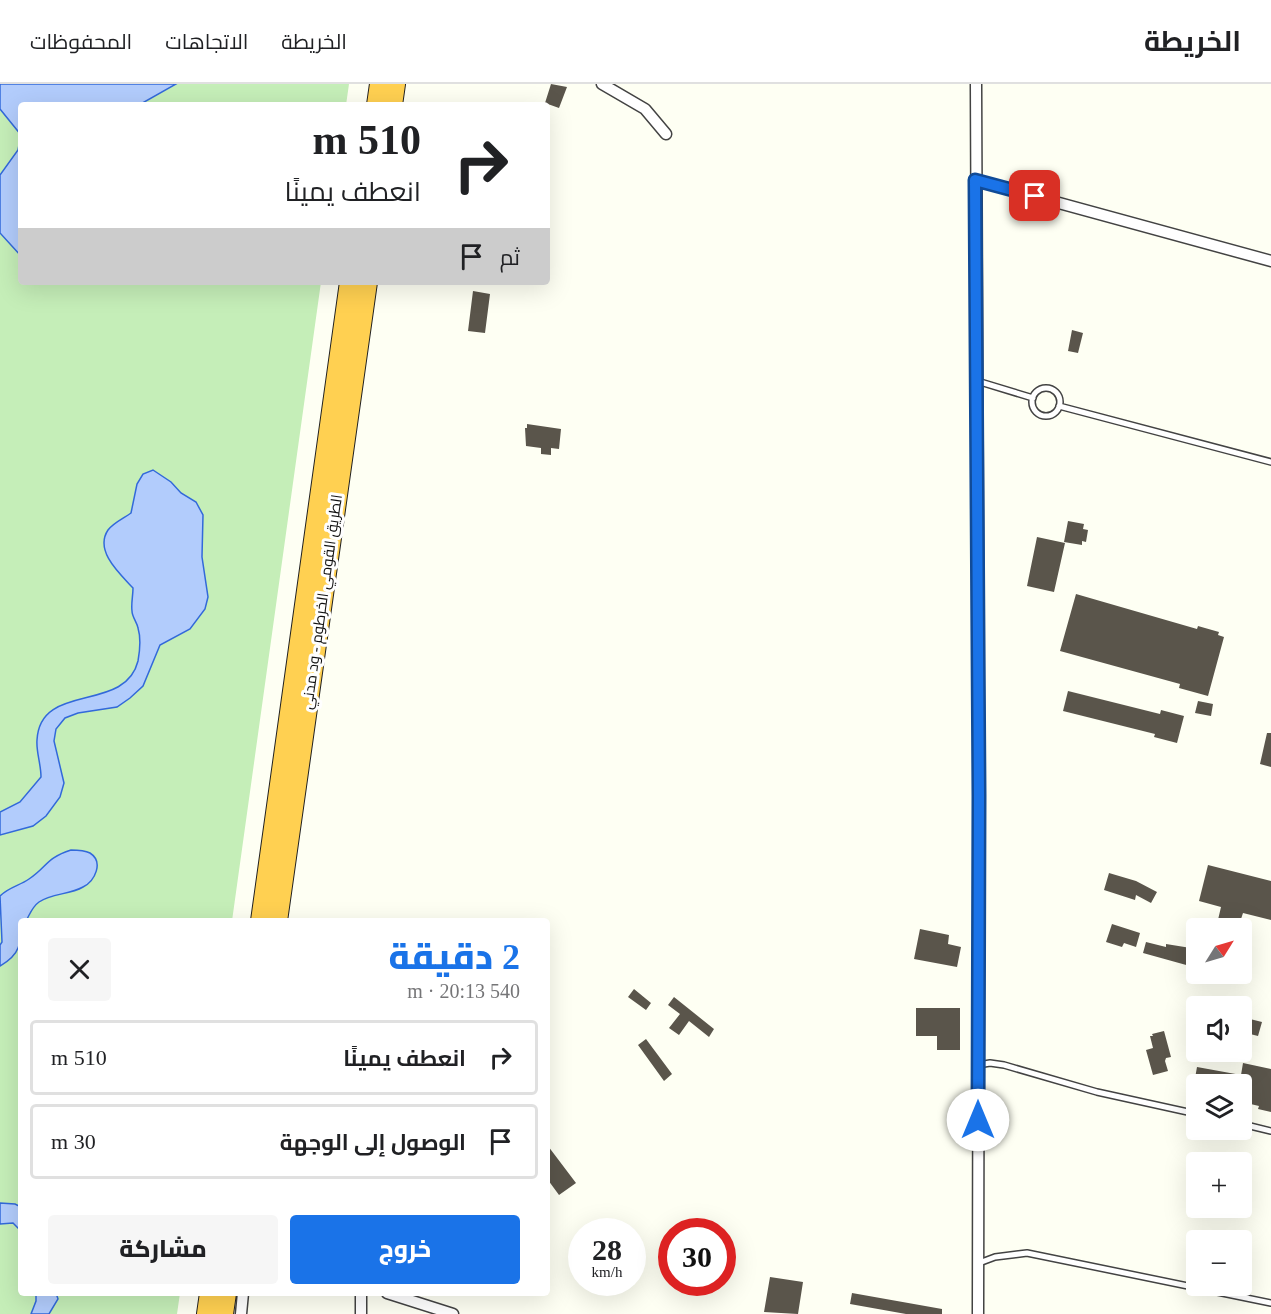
<!DOCTYPE html>
<html lang="ar">
<head>
<meta charset="utf-8">
<style>
  :root { --surface:#fff; --page:#f6f6f6; --text:#202124; --muted:#757577; --line:#e0e0e0; --accent:#1a73e8 }
  body { margin:0; font-family:"Times New Roman",Cairo,serif; background:var(--page); color:var(--text); direction:rtl; height:100vh; display:flex; flex-direction:column; font-size:22px; white-space:nowrap }
  * { box-sizing:border-box; margin:0 }
  p { font-size:20px; color:var(--muted) }
  .icon { flex:none; width:33px; height:33px; fill:none; stroke:currentColor; stroke-width:2; stroke-linecap:round; stroke-linejoin:round }
  .map { position:relative; flex:1; overflow:hidden; direction:ltr }
  .sheet { position:absolute; left:18px; top:834px; width:532px; height:378px; display:flex; flex-direction:column; background:var(--surface); border-radius:6px; box-shadow:0 6px 24px #0002; direction:rtl }
  .sheet>* { flex:none }
  .hud { position:absolute; left:18px; top:18px; width:532px; height:183px; border-radius:6px; box-shadow:0 6px 24px #0002; direction:rtl; background:#fff; color:var(--text); overflow:hidden }
  .needle { width:39px; rotate:53deg }
  .fabs { position:absolute; left:1186px; top:834px; display:grid; gap:12px }
  .fabs a { display:grid; place-items:center; width:66px; height:66px; border-radius:6px; background:var(--surface); box-shadow:0 6px 24px #0002; font-size:30px }
  .speed { position:absolute; left:568px; top:1134px; display:flex; gap:12px; font-size:30px; font-weight:700; text-align:center }
  .speed>* { display:grid; place-content:center; width:78px; height:78px; border-radius:50%; background:var(--surface); box-shadow:0 6px 24px #0002; line-height:1 }
  .speed small { font-size:15px; font-weight:400 }
  .speed .limit { border:9px solid #d22; background:#fff; color:#111 }
  .pin { position:absolute; display:grid; place-items:center; width:51px; height:51px; color:#fff; margin:-26px; border-radius:12px; box-shadow:0 3px 9px #0006 }
  .me { position:absolute; width:66px; margin:-33px; rotate:0deg; stroke-linejoin:round; filter:drop-shadow(0 0 4px #0008) }
  .turn { display:flex; align-items:center; gap:21px; height:126px; padding:0 30px; font-size:27px }
  .turn .icon { width:78px; height:78px; stroke-width:2.5 }
  .turn b { display:block; font-size:42px; line-height:51px }
  .then { display:flex; align-items:center; height:57px; padding:0 30px; background:#0003; gap:12px; font-size:22px }
  .round { display:grid; place-items:center; flex:none; width:63px; height:63px; border-radius:6px; background:var(--page) }
  .head { display:flex; align-items:center; justify-content:space-between; height:102px; padding:0 30px }
  h1 { font-size:36px; font-weight:800; line-height:45px; color:var(--accent) }
  .button { display:flex; gap:12px; margin-top:auto; padding:12px 30px }
  .button a { flex:1; height:69px; border-radius:6px; background:var(--accent); color:#fff; font-size:24px; font-weight:800; line-height:69px; text-align:center }
  .button a+a { background:var(--page); color:var(--text) }
  ul { padding:0; list-style:none }
  li { display:flex; align-items:center; gap:18px; height:75px; margin:0 12px 9px; padding:0 18px; border:3px solid var(--line); border-radius:6px }
  li div { flex:1 }
  li b { display:block; font-size:22px }
  li em { font-style:normal }
  header { display:flex; align-items:center; gap:36px; box-sizing:border-box; height:84px; padding:0 30px; background:var(--surface); border-bottom:2px solid var(--line) }
  header strong { font-size:28px }
  nav { display:flex; gap:33px; margin-inline-start:auto; font-size:21px }
  .map>svg:first-child { display:block }
  .green { fill:#c5eeb8 }
  .water { fill:#b2ccfc; stroke:#3269da; stroke-width:1.5 }
  .building { fill:#5a554b }
  .lines { fill:none; stroke-linecap:round; stroke-linejoin:round }
  .lane-casing { stroke:#434343; stroke-width:8 }
  .street-casing { stroke:#434343; stroke-width:13 }
  .highway-casing { stroke:#212121; stroke-width:22 }
  .lane { stroke:#fff; stroke-width:5 }
  .street { stroke:#fff; stroke-width:10 }
  .highway { stroke:#ffd051; stroke-width:20 }
  .route-casing { stroke:#114b97; stroke-width:15 }
  .route { stroke:#1a73e8; stroke-width:10 }
  .labels { text-anchor:middle; dominant-baseline:central; stroke-width:6; stroke-linejoin:round; paint-order:stroke }
  .street-label { font-size:15px; fill:#101010; stroke:#fff }
</style>
</head>
<body>
<header>
<strong>الخريطة</strong>
<nav><a>الخريطة</a><a>الاتجاهات</a><a>المحفوظات</a></nav>
</header>
<div class="map">
<svg width="1271" height="1230" viewBox="0 0 1271 1230">
  <rect width="100%" height="100%" fill="#fefff3"/>
  <path class="green" d="M 0,0 L 349,0 L 346,21 L 21,21 L 21,198 L 321,198 L 232,837 L 21,837 L 21,1209 L 180,1209 L 177,1230 L 0,1230 Z"/>
  <path class="water" d="M 0,0 L 176,0 L 139,21 L 21,21 L 21,172 L 0,149 L 0,91 L 18,66 L 21,51 L 0,25 Z
    M 153,386 L 171,398 L 181,409 L 196,418 L 203,431 L 202,473 L 208,513 L 205,525 L 190,545 L 160,561 L 143,602 L 130,614 L 117,623 L 78,629 L 65,634 L 56,645 L 54,657 L 64,699 L 60,713 L 46,732 L 33,742 L 0,751 L 0,728 L 20,718 L 41,693 C 41,680 36,668 37,656 C 40,597 125,630 138,577 C 140,566 141,554 138,544 C 137,538 132,533 132,527 C 131,519 133,512 133,504 C 120,490 94,467 108,446 C 113,439 124,434 131,429 L 137,400 L 143,390 Z
    M 71,766 C 77,766 84,766 90,769 C 104,778 95,797 83,803 C 69,811 52,809 39,818 C 32,823 30,830 26,837 L 21,837 C 21,859 21,870 0,882 L 0,861 L 2,858 L 0,812 C 9,803 19,802 29,795 C 47,783 46,774 71,766 Z
    M 0,1119 L 15,1120 L 21,1123 L 21,1152 L 20,1146 L 13,1139 L 0,1140 Z
    M 36,1209 L 56,1209 L 58,1215 L 49,1230 L 31,1230 L 36,1217 Z"/>
  <path class="building" d="M 551,0 L 567,3 L 559,24 L 545,19 Z
    M 473,207 L 490,210 L 485,249 L 468,247 Z
    M 1072,246 L 1083,249 L 1078,269 L 1068,267 Z
    M 527,340 L 561,345 L 559,365 L 551,364 L 551,371 L 541,370 L 541,364 L 526,362 L 525,344 L 527,344 Z
    M 1068,437 L 1084,440 L 1083,445 L 1088,446 L 1086,458 L 1082,457 L 1082,461 L 1064,458 Z
    M 1037,453 L 1065,459 L 1054,508 L 1027,502 Z
    M 1076,510 L 1197,545 L 1198,542 L 1219,548 L 1218,551 L 1224,553 L 1208,612 L 1179,604 L 1180,600 L 1060,567 Z
    M 1068,607 L 1160,630 L 1161,626 L 1184,632 L 1177,659 L 1154,653 L 1155,650 L 1063,627 Z
    M 1198,617 L 1213,620 L 1211,632 L 1195,629 Z
    M 1267,649 L 1271,649 L 1271,683 L 1260,680 Z
    M 1208,781 L 1271,797 L 1271,836 L 1243,829 L 1238,844 L 1217,840 L 1221,823 L 1199,817 Z
    M 1109,789 L 1136,797 L 1157,808 L 1151,819 L 1136,811 L 1135,816 L 1104,806 Z
    M 1112,840 L 1140,849 L 1136,863 L 1124,859 L 1122,863 L 1106,858 Z
    M 920,845 L 949,851 L 948,860 L 961,863 L 957,883 L 914,875 Z
    M 1146,858 L 1166,863 L 1166,860 L 1197,865 L 1197,884 L 1143,869 Z
    M 634,905 L 651,919 L 646,926 L 628,913 Z
    M 674,913 L 714,945 L 709,953 L 689,937 L 679,951 L 669,944 L 680,930 L 668,921 Z
    M 916,924 L 960,924 L 960,966 L 937,966 L 937,952 L 916,952 Z
    M 1242,933 L 1262,938 L 1258,952 L 1242,948 Z
    M 1164,947 L 1171,973 L 1166,974 L 1165,977 L 1168,987 L 1153,991 L 1146,966 L 1153,964 L 1150,952 L 1153,952 L 1152,950 Z
    M 646,955 L 672,990 L 664,997 L 638,961 Z
    M 1243,979 L 1271,985 L 1271,1028 L 1258,1025 L 1259,1022 L 1242,1018 L 1242,1000 L 1194,1000 L 1197,983 L 1241,991 Z
    M 548,1062 L 576,1099 L 559,1111 L 548,1096 Z
    M 770,1193 L 803,1198 L 798,1230 L 764,1228 Z
    M 852,1209 L 942,1225 L 942,1230 L 906,1230 L 850,1220 Z"/>
  <g class="lines">
    <defs>
      <path id="lane" d="M 977,297 L 1033,314
        M1032 318a14 14 0 1 1 28 0a14 14 0 1 1-28 0Z
        M 1059,322 L 1271,378
        M 978,981 L 990,979 L 1004,981 L 1097,1008 L 1197,1030
        M 1242,1040 L 1271,1047
        M 979,1179 L 995,1173 L 1027,1169 L 1271,1219"/>
      <path id="street" d="M 602,0 L 645,25 L 666,50
        M 976,0 L 979,712 L 978,1230
        M 975,96 L 1271,177
        M 361,1209 L 361,1230
        M 387,1209 L 453,1230
        M 241,1230 L 243,1209"/>
      <path id="highway" d="M 377,21 L 380,0
        M 392,21 L 395,0
        M 261,837 L 350,198
        M 277,837 L 367,198
        M 207,1230 L 210,1209
        M 223,1230 L 226,1209"/>
    </defs>
    <use href="#lane" class="lane-casing"/>
    <use href="#street" class="street-casing"/>
    <use href="#highway" class="highway-casing"/>
    <use href="#lane" class="lane"/>
    <use href="#street" class="street"/>
    <use href="#highway" class="highway"/>
  </g>
  <g class="lines">
    <defs>
      <path id="route" d="M 978,1036 L 979,712 L 975,96 L 1035,112"/>
    </defs>
    <use href="#route" class="route-casing"/>
    <use href="#route" class="route"/>
  </g>
  <g class="labels">
    <g class="street-label">
      <text transform="translate(322 518) rotate(-82)">الطريق القومي الخرطوم - ود مدني</text>
    </g>
  </g>
</svg>
<div class="fabs">
<a><svg class="needle" viewBox="-14 -14 28 28"><path d="M0-13l5 13h-10z" fill="#e53935"/><path d="M0 13l5-13h-10z" fill="#757577"/></svg></a>
<a><svg class="icon" aria-label="sound" viewBox="0 0 24 24"><path d="M4 9h4l5-4v14l-5-4H4zM17 9q2 3 0 6"/></svg></a>
<a><svg class="icon" aria-label="layers" viewBox="0 0 24 24"><path d="M12 4l9 5-9 5-9-5zM3 14l9 5 9-5"/></svg></a>
<a>+</a>
<a>−</a>
</div>
<div class="speed"><div>28<small>km/h</small></div><div class="limit">30</div></div>
<div class="pin" style="left:1035px;top:112px;background:#d93025"><svg class="icon" aria-label="arrive" viewBox="0 0 24 24"><path d="M6 21V4h12l-3 4 3 4H6"/></svg></div>
<svg class="me" style="left:978px;top:1036px" viewBox="-20 -20 40 40"><circle r="19" fill="#fff"/><path d="M0-13L10 11 0 6-10 11z" fill="#1a73e8"/></svg>
<div class="hud">
<div class="turn"><svg class="icon" aria-label="right" viewBox="0 0 24 24"><path d="M7 20v-9h11M14 6l5 5-5 5"/></svg><div><b>510 m</b>انعطف يمينًا</div></div>
<div class="then">ثم<svg class="icon" aria-label="arrive" viewBox="0 0 24 24"><path d="M6 21V4h12l-3 4 3 4H6"/></svg></div>
</div>
<section class="sheet">
<div class="head"><div><h1>2 دقيقة</h1><p>540 m · 20:13</p></div><a class="round"><svg class="icon" aria-label="close" viewBox="0 0 24 24"><path d="M6 6l12 12M18 6L6 18"/></svg></a></div>
<ul>
<li><svg class="icon" aria-label="right" viewBox="0 0 24 24"><path d="M7 20v-9h11M14 6l5 5-5 5"/></svg><div><b>انعطف يمينًا</b></div><em>510 m</em></li>
<li><svg class="icon" aria-label="arrive" viewBox="0 0 24 24"><path d="M6 21V4h12l-3 4 3 4H6"/></svg><div><b>الوصول إلى الوجهة</b></div><em>30 m</em></li>
</ul>
<div class="button"><a>خروج</a><a>مشاركة</a></div>
</section>
</div>
</body>
</html>
